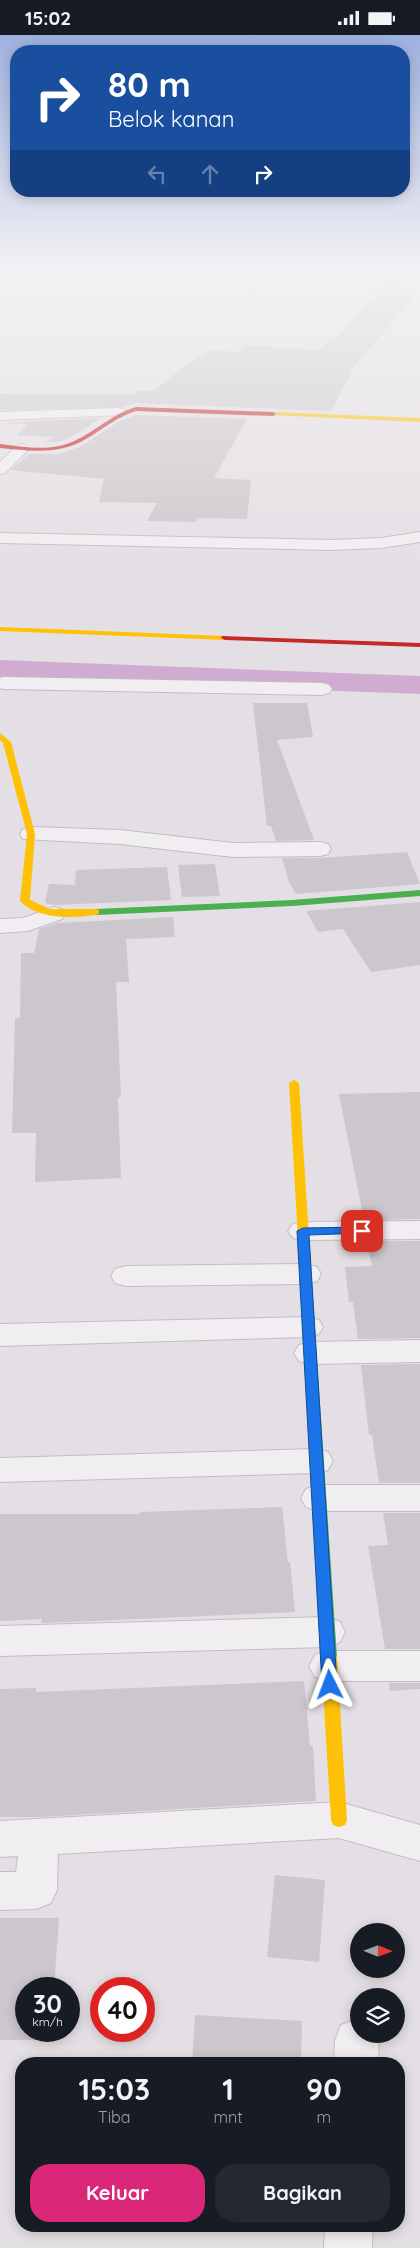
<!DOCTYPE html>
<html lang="id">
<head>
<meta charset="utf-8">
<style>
  :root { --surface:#171b24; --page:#242831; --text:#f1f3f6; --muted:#9ea1a6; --accent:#db2777 }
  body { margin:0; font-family:Quicksand,sans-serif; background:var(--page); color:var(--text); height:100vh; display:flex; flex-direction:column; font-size:19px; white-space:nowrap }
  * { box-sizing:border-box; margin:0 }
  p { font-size:16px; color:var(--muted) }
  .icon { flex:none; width:28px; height:28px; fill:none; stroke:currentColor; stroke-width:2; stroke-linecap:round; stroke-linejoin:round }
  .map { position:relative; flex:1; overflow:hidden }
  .panel { position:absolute; left:15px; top:2022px; width:390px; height:175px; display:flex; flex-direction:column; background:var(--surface); border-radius:20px; box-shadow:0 2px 12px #0003 }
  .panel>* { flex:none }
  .top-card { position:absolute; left:10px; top:10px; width:400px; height:152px; border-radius:20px; box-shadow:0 2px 12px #0003; background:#1a4fa0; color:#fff; overflow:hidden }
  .needle { width:32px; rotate:91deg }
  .tools { position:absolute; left:350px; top:1888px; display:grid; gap:10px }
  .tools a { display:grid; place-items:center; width:55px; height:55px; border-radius:50%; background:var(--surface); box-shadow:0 2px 12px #0003; font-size:25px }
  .speed { position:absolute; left:15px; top:1942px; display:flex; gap:10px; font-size:25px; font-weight:700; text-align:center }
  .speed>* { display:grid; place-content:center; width:65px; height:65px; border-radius:50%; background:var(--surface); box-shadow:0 2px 12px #0003; line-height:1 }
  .speed small { font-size:12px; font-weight:400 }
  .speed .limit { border:8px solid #d22; background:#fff; color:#111 }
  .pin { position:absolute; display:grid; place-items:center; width:42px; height:42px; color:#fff; margin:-21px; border-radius:10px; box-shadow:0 2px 8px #0006 }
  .me { position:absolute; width:55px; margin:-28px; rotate:357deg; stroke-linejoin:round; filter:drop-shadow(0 0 4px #0008) }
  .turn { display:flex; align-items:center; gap:18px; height:105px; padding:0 15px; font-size:22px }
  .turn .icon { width:65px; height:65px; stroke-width:2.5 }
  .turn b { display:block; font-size:35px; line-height:42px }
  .lanes { display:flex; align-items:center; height:48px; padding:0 15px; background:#0003; justify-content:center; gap:25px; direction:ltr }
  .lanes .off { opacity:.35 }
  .eta { display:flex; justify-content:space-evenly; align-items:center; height:85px; text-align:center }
  .eta b { font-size:30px; font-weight:700; line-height:35px }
  .action { display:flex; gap:10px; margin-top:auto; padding:10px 15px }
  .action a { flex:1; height:58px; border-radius:20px; background:var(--accent); color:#fff; font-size:20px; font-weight:700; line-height:58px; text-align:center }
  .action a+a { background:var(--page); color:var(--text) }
  .status { display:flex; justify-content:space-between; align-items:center; height:35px; padding:0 25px; background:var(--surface); direction:ltr }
  .status svg { height:14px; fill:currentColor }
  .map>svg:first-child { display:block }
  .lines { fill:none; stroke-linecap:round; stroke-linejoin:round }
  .canal { fill:#d0add0; fill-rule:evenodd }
  .building { fill:#ccc7cc }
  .street-casing { stroke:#c2bdc2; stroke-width:2 }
  .street { fill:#f1eef1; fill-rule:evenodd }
  .fast { fill:#4caf50; fill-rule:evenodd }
  .slow { fill:#ffc107; fill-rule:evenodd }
  .jam { fill:#c62828; fill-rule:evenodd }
  .route { fill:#1a73e8; stroke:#114b97 }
</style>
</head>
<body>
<div class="status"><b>15:02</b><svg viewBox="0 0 49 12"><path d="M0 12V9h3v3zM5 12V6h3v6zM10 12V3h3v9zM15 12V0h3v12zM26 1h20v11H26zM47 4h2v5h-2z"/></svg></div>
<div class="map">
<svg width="420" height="2213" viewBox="0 0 420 2213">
  <rect width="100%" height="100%" fill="#e4dfe4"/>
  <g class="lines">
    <path class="canal" d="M 0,625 L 420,641 L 420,659 L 0,643 Z"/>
  </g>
  <path class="building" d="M 391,243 L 414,263 L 348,338 L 351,338 L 331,376 L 136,368 L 122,372 L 0,375 L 0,359 L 137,360 L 137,356 L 153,356 L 199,320 L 204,321 L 209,315 L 239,317 L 245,310 L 319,315 L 332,303 L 337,303 Z
    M 136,380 L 247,384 L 214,443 L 251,445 L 247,484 L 197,483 L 196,487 L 147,486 L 157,468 L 99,467 L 104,444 L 11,435 L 29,419 L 58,419 L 80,412 L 118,387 Z
    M 101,383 L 78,398 L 62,406 L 46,407 L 53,402 L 17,400 L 27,389 L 0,388 Z
    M 253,668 L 307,668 L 313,702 L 277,705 L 314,805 L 276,806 L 271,791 L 267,791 Z
    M 407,817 L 420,849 L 296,859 L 289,847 L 282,823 L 320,823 Z
    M 215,829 L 220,861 L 182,862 L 178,830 Z
    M 167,832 L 171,865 L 54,870 L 45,868 L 49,849 L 75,850 L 76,835 Z
    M 420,867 L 420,930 L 371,937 L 343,894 L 318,897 L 306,876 Z
    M 173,882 L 175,902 L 126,904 L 129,947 L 116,947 L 121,1062 L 118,1063 L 121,1143 L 35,1147 L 36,1098 L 12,1098 L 15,983 L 20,983 L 21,918 L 34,918 L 39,894 L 57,888 Z
    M 420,1057 L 420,1184 L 364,1185 L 339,1059 Z
    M 367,1206 L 420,1206 L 420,1303 L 358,1304 L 353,1267 L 349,1267 L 345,1232 L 372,1231 Z
    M 420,1329 L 420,1448 L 379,1448 L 372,1400 L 369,1400 L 361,1330 Z
    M 282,1472 L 288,1527 L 290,1527 L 295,1577 L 70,1587 L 41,1588 L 42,1584 L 0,1586 L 0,1479 L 140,1479 L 140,1477 Z
    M 383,1478 L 420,1478 L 420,1614 L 385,1614 L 368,1511 L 388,1510 Z
    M 304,1646 L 310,1711 L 313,1711 L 316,1766 L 40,1782 L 0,1782 L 0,1654 L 36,1653 L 36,1657 Z
    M 389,1648 L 420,1648 L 420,1654 L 390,1656 Z
    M 275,1840 L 325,1845 L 319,1927 L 267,1922 Z
    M 0,1883 L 59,1883 L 54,1954 L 26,1954 L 26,1996 L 51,1996 L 51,2005 L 0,2005 Z
    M 195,1980 L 302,1986 L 301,2029 L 192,2029 Z"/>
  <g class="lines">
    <defs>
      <path id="street" d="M 118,373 L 123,374 L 125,377 L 123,380 L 0,385 L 0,377 Z
        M 22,409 L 29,413 L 27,416 L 5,438 L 0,439 L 0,427 L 17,410 Z
        M 420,497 L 420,507 L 381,513 L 331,515 L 0,508 L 0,498 L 331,505 L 381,503 Z
        M 3,642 L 322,648 L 329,650 L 332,654 L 329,658 L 322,660 L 3,654 L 0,653 L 0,643 Z
        M 31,792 L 120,795 L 233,808 L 320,807 L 328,809 L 331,814 L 328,819 L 320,821 L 233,822 L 120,809 L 23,804 L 20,799 L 23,794 Z
        M 54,872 L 62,874 L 66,879 L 62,884 L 28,896 L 0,898 L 0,884 L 23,883 Z
        M 420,1186 L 420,1204 L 303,1205 L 293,1203 L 288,1196 L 293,1189 L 303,1187 Z
        M 306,1229 L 317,1232 L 321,1239 L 317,1246 L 306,1249 L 126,1251 L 115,1248 L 111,1241 L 115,1234 L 126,1231 Z
        M 308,1282 L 319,1285 L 323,1292 L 319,1299 L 308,1302 L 0,1311 L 0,1289 Z
        M 420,1305 L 420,1327 L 310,1329 L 299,1326 L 294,1318 L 299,1310 L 310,1307 Z
        M 316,1414 L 328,1417 L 333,1426 L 328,1435 L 316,1438 L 0,1447 L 0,1423 Z
        M 318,1450 L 420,1450 L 420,1476 L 318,1476 L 306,1472 L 301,1463 L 306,1454 Z
        M 327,1582 L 340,1587 L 345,1597 L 340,1607 L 327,1612 L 0,1621 L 0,1591 Z
        M 328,1616 L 420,1616 L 420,1646 L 328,1646 L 315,1642 L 309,1631 L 315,1620 Z
        M 339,1767 L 420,1790 L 420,1826 L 339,1803 L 58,1819 L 57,1855 L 51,1868 L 36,1874 L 0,1875 L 0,1837 L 16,1837 L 18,1821 L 0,1822 L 0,1786 Z
        M 357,1984 L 359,1984 L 359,1999 L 376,1999 L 379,2005 L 378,2029 L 334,2029 L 335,2005 L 341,1990 Z
        M 325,2191 L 373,2191 L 372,2213 L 324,2213 Z"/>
    </defs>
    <use href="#street" class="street-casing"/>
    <use href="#street" class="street"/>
    <path class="fast" d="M 420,855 L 420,861 L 292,871 L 96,880 L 91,877 L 96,874 L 292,865 Z
      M 310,1305 L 315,1306 L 316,1309 L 337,1622 L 334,1626 L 329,1628 L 324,1626 L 321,1622 L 304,1309 L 305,1306 Z"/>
    <path class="slow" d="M 273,377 L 420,383 L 420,387 L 271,380 Z
      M 0,592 L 225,601 L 229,603 L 225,605 L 0,596 Z
      M 0,698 L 11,707 L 35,799 L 30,865 L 50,874 L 96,874 L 99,875 L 99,879 C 76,884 38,885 20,866 L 27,799 L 3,708 L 0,705 Z
      M 294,1045 L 299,1048 L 316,1309 L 315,1312 L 305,1312 L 304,1309 L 289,1048 Z
      M 329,1616 L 334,1618 L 337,1622 L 347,1785 L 345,1790 L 339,1792 L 333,1790 L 331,1785 L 321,1622 L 324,1618 Z"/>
    <path class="jam" d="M 136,372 L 273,377 L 276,379 L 273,381 L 136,376 C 117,382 103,394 86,404 C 59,420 30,416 0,413 L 0,409 C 25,412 51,417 74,406 C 96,396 112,379 136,372 Z
      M 222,601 L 420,608 L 420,612 L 225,605 L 221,603 Z"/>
  </g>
  <linearGradient id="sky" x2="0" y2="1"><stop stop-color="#9eb1de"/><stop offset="0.43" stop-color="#f3f1f3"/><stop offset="1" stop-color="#f3f1f3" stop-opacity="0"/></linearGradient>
  <rect width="420" height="544" fill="url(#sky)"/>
  <path class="route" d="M 362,1192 L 366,1193 L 368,1196 L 366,1198 L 309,1200 L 337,1650 L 335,1655 L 330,1657 L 324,1655 L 322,1650 L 297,1196 L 303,1193 Z"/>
</svg>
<div class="tools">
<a><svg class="needle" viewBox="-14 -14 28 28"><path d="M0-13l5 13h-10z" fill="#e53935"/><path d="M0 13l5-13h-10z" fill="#9ea1a6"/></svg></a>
<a><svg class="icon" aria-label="layers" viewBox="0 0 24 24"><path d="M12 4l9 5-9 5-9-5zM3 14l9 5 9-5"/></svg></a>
</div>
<div class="speed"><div>30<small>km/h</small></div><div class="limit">40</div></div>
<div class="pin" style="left:362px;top:1196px;background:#d93025"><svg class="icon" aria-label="arrive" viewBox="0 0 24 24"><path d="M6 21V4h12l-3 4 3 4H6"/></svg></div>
<svg class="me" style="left:330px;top:1650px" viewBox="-20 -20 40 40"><path d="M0-17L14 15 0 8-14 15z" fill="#1a73e8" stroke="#fff" stroke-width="4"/></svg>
<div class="top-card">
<div class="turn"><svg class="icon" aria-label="right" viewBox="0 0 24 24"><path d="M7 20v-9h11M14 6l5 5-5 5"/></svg><div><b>80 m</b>Belok kanan</div></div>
<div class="lanes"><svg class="icon off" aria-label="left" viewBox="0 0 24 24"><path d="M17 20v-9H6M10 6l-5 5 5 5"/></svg><svg class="icon off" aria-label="ahead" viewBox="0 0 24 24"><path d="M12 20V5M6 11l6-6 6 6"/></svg><svg class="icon" aria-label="right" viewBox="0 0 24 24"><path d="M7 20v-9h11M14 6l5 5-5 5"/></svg></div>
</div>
<section class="panel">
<div class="eta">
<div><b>15:03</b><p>Tiba</p></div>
<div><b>1</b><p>mnt</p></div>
<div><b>90</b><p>m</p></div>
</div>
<div class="action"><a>Keluar</a><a>Bagikan</a></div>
</section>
</div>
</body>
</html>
